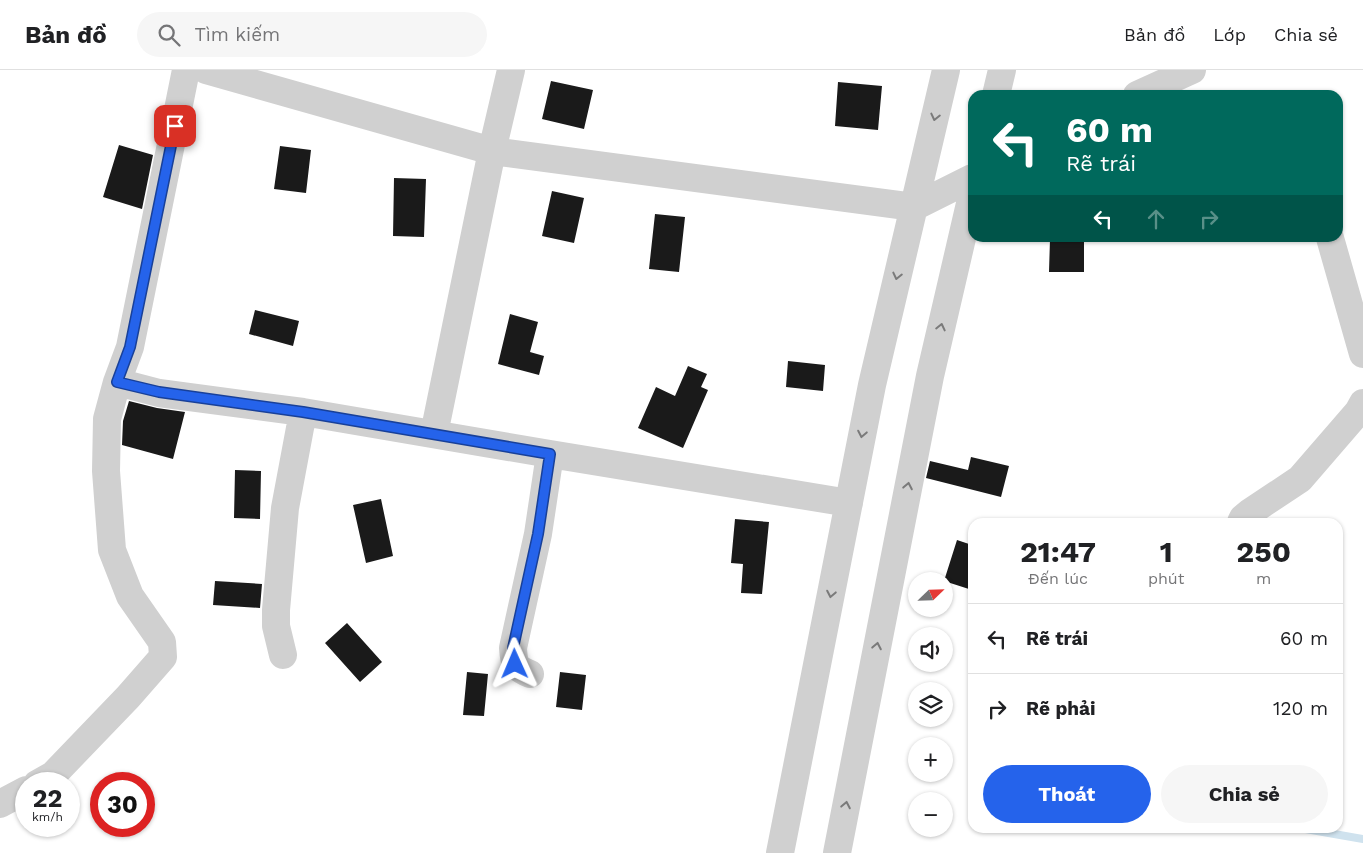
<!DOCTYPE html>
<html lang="vi">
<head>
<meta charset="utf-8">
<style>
  :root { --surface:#fff; --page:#f6f6f6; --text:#202124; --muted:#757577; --line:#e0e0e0; --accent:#2563eb }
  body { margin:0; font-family:"Work Sans",sans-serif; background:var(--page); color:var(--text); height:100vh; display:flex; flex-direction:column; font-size:19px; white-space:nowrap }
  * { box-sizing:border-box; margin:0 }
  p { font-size:16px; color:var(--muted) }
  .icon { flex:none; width:28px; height:28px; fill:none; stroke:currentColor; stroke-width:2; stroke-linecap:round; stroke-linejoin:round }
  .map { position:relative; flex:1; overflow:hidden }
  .details { position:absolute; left:968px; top:448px; width:375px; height:315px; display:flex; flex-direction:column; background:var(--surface); border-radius:15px; box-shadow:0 1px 4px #0004 }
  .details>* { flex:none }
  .guide { position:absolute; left:968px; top:20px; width:375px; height:152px; border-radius:15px; box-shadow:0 1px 4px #0004; background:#00695c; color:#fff; overflow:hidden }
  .needle { width:32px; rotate:67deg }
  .fabs { position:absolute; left:908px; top:502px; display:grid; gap:10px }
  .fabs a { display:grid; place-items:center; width:45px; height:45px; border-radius:50%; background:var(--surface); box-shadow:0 1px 4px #0004; font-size:25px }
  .speed { position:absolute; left:15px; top:702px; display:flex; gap:10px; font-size:25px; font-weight:700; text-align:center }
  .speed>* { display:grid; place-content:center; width:65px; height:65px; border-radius:50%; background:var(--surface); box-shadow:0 1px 4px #0004; line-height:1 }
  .speed small { font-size:12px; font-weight:400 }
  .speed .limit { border:8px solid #d22; background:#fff; color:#111 }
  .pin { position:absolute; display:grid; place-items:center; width:42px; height:42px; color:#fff; margin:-21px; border-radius:10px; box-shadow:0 2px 8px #0006 }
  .me { position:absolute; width:55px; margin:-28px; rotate:359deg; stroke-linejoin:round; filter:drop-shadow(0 0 4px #0008) }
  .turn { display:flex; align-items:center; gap:18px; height:105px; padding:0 15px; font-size:22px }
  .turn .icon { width:65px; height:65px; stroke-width:2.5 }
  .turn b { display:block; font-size:35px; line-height:42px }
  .lanes { display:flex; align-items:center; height:48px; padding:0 15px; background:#0003; justify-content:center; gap:25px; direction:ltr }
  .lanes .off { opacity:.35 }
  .eta { display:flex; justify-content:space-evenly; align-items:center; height:85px; text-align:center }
  .eta b { font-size:30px; font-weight:700; line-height:35px }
  .action { display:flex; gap:10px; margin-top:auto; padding:10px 15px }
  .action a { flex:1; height:58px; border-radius:30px; background:var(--accent); color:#fff; font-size:20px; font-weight:700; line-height:58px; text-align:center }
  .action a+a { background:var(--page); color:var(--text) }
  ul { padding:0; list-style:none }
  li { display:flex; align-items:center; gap:15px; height:70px; padding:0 15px; border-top:1px solid var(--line) }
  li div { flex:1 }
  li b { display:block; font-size:19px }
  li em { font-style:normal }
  header { display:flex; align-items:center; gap:30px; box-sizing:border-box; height:70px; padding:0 25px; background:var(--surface); border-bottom:1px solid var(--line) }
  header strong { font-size:24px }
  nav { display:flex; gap:28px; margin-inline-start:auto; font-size:18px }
  .search { width:350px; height:45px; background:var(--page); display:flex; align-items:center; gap:12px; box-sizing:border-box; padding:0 18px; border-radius:28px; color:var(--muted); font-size:19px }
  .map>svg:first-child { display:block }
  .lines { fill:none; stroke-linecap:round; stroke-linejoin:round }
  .stream { stroke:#cfe2ee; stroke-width:8 }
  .building { fill:#1a1a1a }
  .minor { stroke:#d0d0d0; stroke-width:28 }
  .oneway { stroke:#7a7a7a }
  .route-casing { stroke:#184099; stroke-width:12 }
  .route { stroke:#2563eb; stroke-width:9 }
</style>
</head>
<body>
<header>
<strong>Bản đồ</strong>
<div class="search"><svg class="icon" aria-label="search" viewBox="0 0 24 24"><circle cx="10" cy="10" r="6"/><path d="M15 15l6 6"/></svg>Tìm kiếm</div>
<nav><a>Bản đồ</a><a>Lớp</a><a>Chia sẻ</a></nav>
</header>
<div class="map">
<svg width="1363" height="783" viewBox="0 0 1363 783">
  <rect width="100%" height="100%" fill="#fff"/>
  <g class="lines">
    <path class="stream" d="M 1300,758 L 1363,769"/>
  </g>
  <path class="building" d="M 551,11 L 593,20 L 584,59 L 542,49 Z
    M 838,12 L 882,16 L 878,60 L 835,56 Z
    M 119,75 L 153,85 L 142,139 L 103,127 Z
    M 280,76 L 311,80 L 306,123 L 274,119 Z
    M 394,108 L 426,109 L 424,167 L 393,166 Z
    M 552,121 L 584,128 L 574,173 L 542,166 Z
    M 655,144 L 685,147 L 679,202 L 649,199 Z
    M 1061,168 L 1084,168 L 1084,202 L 1049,202 L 1050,169 L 1061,169 Z
    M 255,240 L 299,251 L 293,276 L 249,264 Z
    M 510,244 L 538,252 L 530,282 L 544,286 L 539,305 L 498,294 Z
    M 788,291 L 825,295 L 823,321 L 786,317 Z
    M 688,296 L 707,304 L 701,317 L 708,320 L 683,378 L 638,358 L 656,317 L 675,326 Z
    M 129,331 L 157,338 L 185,342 L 173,389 L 122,375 L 123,351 Z
    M 971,387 L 1009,396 L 1001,427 L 926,408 L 930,391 L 968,400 Z
    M 235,400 L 261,401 L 260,449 L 234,448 Z
    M 381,429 L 393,486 L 366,493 L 353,435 Z
    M 735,449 L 769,452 L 762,524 L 741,523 L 743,494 L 731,493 Z
    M 957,470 L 972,475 L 972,520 L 944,511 Z
    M 215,511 L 262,514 L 260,538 L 213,535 Z
    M 347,553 L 382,592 L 360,612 L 325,573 Z
    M 467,602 L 488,604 L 484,646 L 463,645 Z
    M 560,602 L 586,605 L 582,640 L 556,637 Z"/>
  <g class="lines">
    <path class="minor" d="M 206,0 L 492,81 L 914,137 L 972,108
      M 996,25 L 1002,0
      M 1137,25 L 1192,0
      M 1330,168 L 1363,284
      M 117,312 L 159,323 L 303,342 L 550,384 L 849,433
      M 434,364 L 492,81 L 511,0
      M 1241,452 L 1243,448 L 1249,443 L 1300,409 L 1358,342 L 1363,333
      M 283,585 L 276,556 L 276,540 L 285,438 L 303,342
      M 530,604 C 515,598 514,594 513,578 L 538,464 L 550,384
      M 37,714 L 53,705 L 128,627 L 163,587 L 162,572 L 130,526 L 112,480 L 106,401 L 107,349 L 117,312 L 130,277 L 186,0
      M 0,734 L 26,720
      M 780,783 L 872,315 L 946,0
      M 837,783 L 930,306 L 972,125"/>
  </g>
  <defs><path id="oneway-chevron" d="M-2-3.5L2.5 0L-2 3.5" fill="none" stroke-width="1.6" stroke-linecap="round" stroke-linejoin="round" transform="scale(1.25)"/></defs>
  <g class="oneway">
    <use href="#oneway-chevron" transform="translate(935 47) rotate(103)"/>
    <use href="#oneway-chevron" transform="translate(897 206) rotate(103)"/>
    <use href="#oneway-chevron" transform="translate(941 257) rotate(-77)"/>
    <use href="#oneway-chevron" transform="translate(862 364) rotate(101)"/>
    <use href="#oneway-chevron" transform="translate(908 416) rotate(-79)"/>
    <use href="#oneway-chevron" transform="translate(831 524) rotate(101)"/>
    <use href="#oneway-chevron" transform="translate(877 576) rotate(-79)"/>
    <use href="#oneway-chevron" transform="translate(846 735) rotate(-79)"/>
  </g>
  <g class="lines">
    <defs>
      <path id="route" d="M 175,56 L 130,277 L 117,312 L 159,322 L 303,342 L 550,384 L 538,464 L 513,578 L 515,594"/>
    </defs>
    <use href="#route" class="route-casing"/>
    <use href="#route" class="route"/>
  </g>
</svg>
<div class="fabs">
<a><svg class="needle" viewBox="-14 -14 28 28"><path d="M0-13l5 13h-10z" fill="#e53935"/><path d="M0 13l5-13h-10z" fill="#757577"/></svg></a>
<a><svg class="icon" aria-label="sound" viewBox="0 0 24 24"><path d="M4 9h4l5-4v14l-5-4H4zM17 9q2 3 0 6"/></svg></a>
<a><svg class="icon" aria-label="layers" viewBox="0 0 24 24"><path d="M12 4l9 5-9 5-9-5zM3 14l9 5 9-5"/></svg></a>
<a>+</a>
<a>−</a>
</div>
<div class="speed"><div>22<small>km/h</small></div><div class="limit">30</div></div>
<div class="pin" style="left:175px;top:56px;background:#d93025"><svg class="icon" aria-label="arrive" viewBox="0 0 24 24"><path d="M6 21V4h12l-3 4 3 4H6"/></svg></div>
<svg class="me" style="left:515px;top:594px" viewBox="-20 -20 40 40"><path d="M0-17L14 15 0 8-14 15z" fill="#2563eb" stroke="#fff" stroke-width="4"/></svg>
<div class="guide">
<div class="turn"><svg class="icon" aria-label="left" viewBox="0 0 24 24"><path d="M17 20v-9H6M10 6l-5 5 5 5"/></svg><div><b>60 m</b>Rẽ trái</div></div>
<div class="lanes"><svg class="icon" aria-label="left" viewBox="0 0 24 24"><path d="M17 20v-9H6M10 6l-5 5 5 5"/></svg><svg class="icon off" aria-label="ahead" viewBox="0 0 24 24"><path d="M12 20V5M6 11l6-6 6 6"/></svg><svg class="icon off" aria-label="right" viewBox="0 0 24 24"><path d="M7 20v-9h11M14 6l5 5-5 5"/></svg></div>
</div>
<section class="details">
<div class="eta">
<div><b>21:47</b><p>Đến lúc</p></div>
<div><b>1</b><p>phút</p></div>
<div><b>250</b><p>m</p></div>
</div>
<ul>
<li><svg class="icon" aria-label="left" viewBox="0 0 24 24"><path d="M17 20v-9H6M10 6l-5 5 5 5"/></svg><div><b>Rẽ trái</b></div><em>60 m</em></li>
<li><svg class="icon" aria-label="right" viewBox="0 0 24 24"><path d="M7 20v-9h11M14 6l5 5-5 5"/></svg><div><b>Rẽ phải</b></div><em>120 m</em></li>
</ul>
<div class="action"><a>Thoát</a><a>Chia sẻ</a></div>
</section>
</div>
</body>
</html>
